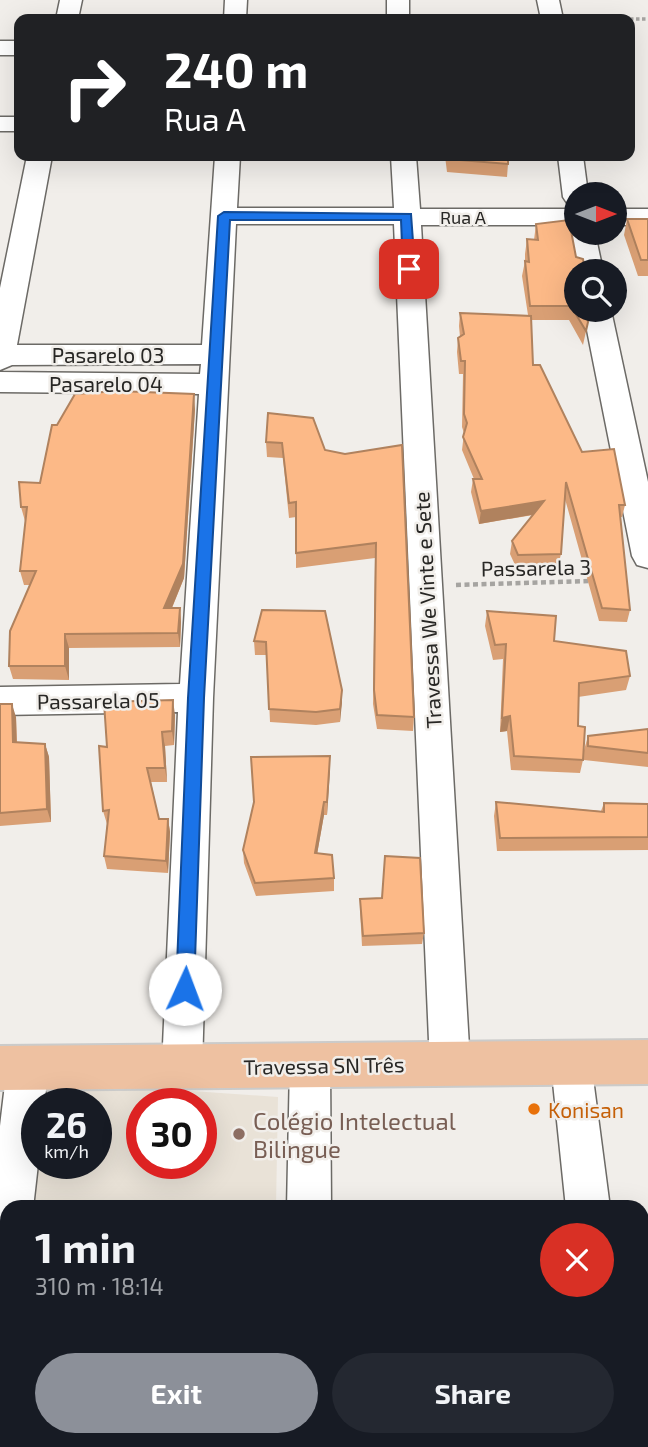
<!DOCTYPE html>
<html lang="en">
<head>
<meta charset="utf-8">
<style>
  :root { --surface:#171b24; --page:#242831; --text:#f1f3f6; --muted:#9ea1a6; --accent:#8c9099 }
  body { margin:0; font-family:"Exo 2",sans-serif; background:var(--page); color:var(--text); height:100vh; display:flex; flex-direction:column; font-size:26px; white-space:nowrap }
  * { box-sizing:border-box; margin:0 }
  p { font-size:23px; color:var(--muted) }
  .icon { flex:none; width:38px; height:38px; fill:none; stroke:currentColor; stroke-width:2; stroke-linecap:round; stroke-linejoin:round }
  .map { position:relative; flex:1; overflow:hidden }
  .drawer { position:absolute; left:0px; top:1200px; width:649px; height:247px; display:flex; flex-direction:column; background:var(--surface); border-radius:21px 21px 0 0; box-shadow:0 7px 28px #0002 }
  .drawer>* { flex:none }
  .hud { position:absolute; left:14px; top:14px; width:621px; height:147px; border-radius:14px; box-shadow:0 7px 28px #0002; background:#202124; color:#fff; overflow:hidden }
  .needle { width:46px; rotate:90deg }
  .fabs { position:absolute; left:564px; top:182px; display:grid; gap:14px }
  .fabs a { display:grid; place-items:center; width:63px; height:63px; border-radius:50%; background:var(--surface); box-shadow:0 7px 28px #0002; font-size:35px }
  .speed { position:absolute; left:21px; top:1088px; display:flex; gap:14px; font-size:35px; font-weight:700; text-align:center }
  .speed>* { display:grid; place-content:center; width:91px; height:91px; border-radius:50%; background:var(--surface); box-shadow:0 7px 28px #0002; line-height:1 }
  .speed small { font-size:18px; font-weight:400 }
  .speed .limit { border:10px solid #d22; background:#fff; color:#111 }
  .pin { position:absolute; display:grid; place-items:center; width:60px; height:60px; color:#fff; margin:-30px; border-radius:14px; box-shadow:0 4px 10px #0006 }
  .me { position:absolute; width:77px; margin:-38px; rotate:2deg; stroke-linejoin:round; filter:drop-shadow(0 0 5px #0008) }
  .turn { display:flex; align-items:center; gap:24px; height:147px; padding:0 35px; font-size:32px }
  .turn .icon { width:91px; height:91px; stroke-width:2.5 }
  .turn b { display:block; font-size:49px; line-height:60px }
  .round { display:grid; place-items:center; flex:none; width:74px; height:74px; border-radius:37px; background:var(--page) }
  .headline { display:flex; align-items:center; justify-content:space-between; height:119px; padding:0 35px }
  h1 { font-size:42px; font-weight:700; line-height:52px }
  .button { display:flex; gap:14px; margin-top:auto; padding:14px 35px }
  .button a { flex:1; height:80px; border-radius:42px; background:var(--accent); color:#fff; font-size:28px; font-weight:700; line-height:80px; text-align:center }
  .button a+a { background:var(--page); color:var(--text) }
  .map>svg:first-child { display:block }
  .built { fill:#e9e2d7; fill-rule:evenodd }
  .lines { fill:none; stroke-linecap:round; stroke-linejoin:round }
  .minor-casing { stroke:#6c6a66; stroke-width:3 }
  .major-casing { stroke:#cbcbca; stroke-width:4 }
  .path-far1 { stroke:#a6a4a1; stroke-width:3.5; stroke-dasharray:3.5 2.5; stroke-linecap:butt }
  .path { stroke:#a6a4a1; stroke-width:4.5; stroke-dasharray:5 3.5; stroke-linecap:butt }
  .minor { fill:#fff; fill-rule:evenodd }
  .major { fill:#eec1a1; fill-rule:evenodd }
  .wall { fill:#d99f74 }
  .shaded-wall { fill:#b0825e }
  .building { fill:#fcb987; stroke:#b0825e; stroke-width:2 }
  .route { fill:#1a73e8; stroke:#114b97; stroke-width:2 }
  .food-dot { fill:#e8710a; stroke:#f1eeea; stroke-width:2.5 }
  .education-dot { fill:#8d6e63; stroke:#f1eeea; stroke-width:2.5 }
  .labels { text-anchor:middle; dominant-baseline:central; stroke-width:5; stroke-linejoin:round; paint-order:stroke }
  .far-street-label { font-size:18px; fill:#272624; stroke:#f1eeea }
  .street-label { font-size:21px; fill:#272624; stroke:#f1eeea }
  .food-label { font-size:21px; fill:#c56008; stroke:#f1eeea; text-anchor:start }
  .near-education-label { font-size:24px; fill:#785e54; stroke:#f1eeea; text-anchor:start }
</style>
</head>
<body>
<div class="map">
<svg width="648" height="1447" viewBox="0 0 648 1447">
  <rect width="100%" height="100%" fill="#f1eeea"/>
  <path class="built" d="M 48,1090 L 178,1090 L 278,1097 L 276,1207 L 34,1207 L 39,1164 L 96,1164 L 96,1104 L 47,1104 ZM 142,1104 L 201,1104 L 201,1164 L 142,1164 Z
    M 7,1416 L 7,1440 L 272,1440 L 272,1447 L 3,1447 Z"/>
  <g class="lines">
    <defs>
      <path id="minor" d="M 60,0 L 82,0 L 78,19 L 56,19 Z
        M 225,0 L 247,0 L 246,19 L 224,19 Z
        M 387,0 L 409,0 L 409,19 L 387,19 Z
        M 537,0 L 559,0 L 563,19 L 541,19 Z
        M 0,41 L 19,41 L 19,55 L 0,55 Z
        M 0,117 L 19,117 L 19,131 L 0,131 Z
        M 27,156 L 52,156 L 17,345 L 202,345 L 215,156 L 240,156 L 237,208 L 394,208 L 391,156 L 416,156 L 420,209 L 576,209 L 576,225 L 421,225 L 470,1064 L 464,1078 L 450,1084 L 436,1078 L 430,1064 L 394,224 L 236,224 L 213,698 L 202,1067 L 196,1081 L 182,1087 L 168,1081 L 162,1067 L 178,712 L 0,715 L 0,687 L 180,684 L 199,394 L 0,392 L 0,372 L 200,374 L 201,364 L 12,365 L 0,370 L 0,288 Z
        M 558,156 L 583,156 L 588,194 L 576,194 L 576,205 L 567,203 L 563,197 Z
        M 614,209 L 648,209 L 648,225 L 614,225 Z
        M 576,226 L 576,233 L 595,233 L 603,271 L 576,271 L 569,233 Z
        M 583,310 L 611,310 L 648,482 L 648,568 L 637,565 L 632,556 Z
        M 571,1043 L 585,1049 L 591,1063 L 610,1208 L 566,1208 L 551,1063 L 557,1049 Z
        M 310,1045 L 324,1051 L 330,1065 L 331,1208 L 287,1208 L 290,1065 L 296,1051 Z
        M 28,1048 L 42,1054 L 49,1068 L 44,1104 L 37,1104 L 38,1164 L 33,1208 L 7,1208 L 7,1324 L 0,1327 L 0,1126 L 7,1068 L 14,1054 Z
        M 283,1440 L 331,1440 L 331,1447 L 283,1447 Z
        M 591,1440 L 639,1440 L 639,1447 L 591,1447 Z"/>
      <path id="major" d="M 648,1040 L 648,1084 L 0,1090 L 0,1046 Z"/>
    </defs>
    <use href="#minor" class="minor-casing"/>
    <use href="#major" class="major-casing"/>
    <path class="path-far1" d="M 260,19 L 302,19
      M 630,19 L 648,19"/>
    <path class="path" d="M 456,585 L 591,581"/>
    <use href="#minor" class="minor"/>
    <use href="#major" class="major"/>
  </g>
  <path class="wall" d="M 445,156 L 508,156 L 508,164 L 507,177 L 447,172 Z
    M 627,219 L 648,219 L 648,276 L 638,276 L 624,235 Z
    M 536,224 L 576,271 L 588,322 L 583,345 L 569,320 L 531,320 L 533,365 L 582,452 L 625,505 L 622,517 L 620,517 L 630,610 L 627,622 L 599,621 L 565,499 L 561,554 L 558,566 L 516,567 L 510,554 L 512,541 L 533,515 L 479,524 L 471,492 L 473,479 L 474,479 L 462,450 L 464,433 L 462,427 L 463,374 L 459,374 L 457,352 L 458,338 L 460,337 L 459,326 L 460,313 L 528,315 L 522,276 L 525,261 L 525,254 L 527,239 L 534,240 Z
    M 195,409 L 184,578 L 172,608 L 180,608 L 181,622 L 180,647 L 69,648 L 69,680 L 13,679 L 9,666 L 30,585 L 24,585 L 20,571 L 26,521 L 25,521 L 21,507 L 40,483 Z
    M 268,413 L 325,450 L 345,454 L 402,445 L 414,717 L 413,731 L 377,729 L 373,704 L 375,558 L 296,568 L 296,517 L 289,518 L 283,458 L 267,457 L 266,442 Z
    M 262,610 L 342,690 L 340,722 L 316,725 L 270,722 L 267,655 L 255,655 L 254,641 Z
    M 487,611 L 630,676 L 626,690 L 578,697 L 578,726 L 584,750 L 588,736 L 648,729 L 648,767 L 584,760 L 584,753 L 583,760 L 580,773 L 511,770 L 507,731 L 500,732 L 503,659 L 493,660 L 485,626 Z
    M 0,704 L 16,717 L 17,742 L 45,744 L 49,757 L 51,822 L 0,826 Z
    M 175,715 L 174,745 L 165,746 L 167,782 L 151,782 L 159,819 L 168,819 L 170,832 L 168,873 L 107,869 L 104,856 L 107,824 L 103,811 L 107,747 Z
    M 330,756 L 327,815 L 324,815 L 317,854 L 334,878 L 334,891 L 256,896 L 244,863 L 243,850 Z
    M 496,802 L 601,811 L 604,803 L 648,804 L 648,850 L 497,851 L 494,816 Z
    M 382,898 L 424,933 L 422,944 L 362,946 L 360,910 L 360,899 Z"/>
  <path class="shaded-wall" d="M 194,394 L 195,409 L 184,578 L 166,622 L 164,608 Z
    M 544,501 L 542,513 L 479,524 L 481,511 Z
    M 180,608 L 181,622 L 180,647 L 178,633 Z
    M 65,634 L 69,648 L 69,680 L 65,666 Z
    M 342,690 L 342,703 L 340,722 L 340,709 Z
    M 173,700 L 175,715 L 174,745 L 172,731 Z
    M 12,704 L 16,717 L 17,755 L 13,742 Z
    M 510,716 L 507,731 L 500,732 L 502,718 Z
    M 162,732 L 165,746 L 167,782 L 165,768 Z
    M 45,744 L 49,757 L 51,822 L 47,809 Z
    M 330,756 L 330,770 L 327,815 L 327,802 Z
    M 324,802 L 324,815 L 315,866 L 315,853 Z
    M 168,819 L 170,832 L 168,873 L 166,861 Z"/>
  <path class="building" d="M 447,156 L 508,156 L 508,164 L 448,159 Z
    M 627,219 L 648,219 L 648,260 L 641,260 Z
    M 569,220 L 576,257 L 583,259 L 585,271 L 576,271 L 576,310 L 586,310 L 588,322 L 586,331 L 571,306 L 530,306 L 525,261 L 529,262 L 527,239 L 538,240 L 536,224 Z
    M 460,313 L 531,316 L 533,365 L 540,365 L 582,452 L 614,449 L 625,505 L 619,505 L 630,610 L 602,608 L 566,482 L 561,554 L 518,555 L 512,541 L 544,501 L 481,511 L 473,479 L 482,479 L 463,437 L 467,423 L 464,414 L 465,361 L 461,361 L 458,338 L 464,334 Z
    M 118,391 L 194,394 L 183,564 L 164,608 L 180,608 L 178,633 L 65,634 L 65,666 L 9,666 L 10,631 L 36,571 L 20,571 L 27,507 L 21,507 L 19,482 L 40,483 L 52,425 L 57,425 L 75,394 Z
    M 268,413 L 313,418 L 325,450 L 345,454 L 402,445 L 414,717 L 377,715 L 374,690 L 376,543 L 296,553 L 296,502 L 289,503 L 282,443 L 266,442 Z
    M 262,610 L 325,611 L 342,690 L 340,709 L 316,712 L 269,709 L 266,642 L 254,641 Z
    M 487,611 L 556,616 L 554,641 L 626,651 L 630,676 L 579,683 L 578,726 L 585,727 L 583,760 L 514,756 L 510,716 L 502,718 L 506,644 L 495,645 Z
    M 173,700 L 172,731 L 162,732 L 165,768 L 147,768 L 159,819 L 168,819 L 166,861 L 104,856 L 109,810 L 103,811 L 99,746 L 107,747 L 104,702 Z
    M 0,704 L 12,704 L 13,742 L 45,744 L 47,809 L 0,813 Z
    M 648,729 L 648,753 L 588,746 L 588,736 Z
    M 330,756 L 327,802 L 324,802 L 315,853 L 332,855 L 334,878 L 255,883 L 243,850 L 254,802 L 251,757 Z
    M 496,802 L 604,812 L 604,803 L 648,804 L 648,837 L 500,838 Z
    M 385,856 L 420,858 L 424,933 L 363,936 L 360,899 L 382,898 Z"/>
  <path class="route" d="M 224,212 L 411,214 L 415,269 L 409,273 L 403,269 L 401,220 L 230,220 L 204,698 L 194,989 L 191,995 L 185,998 L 178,995 L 176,989 L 188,698 L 218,216 Z"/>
  <circle class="food-dot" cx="534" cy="1109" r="7"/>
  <circle class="education-dot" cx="239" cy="1134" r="7"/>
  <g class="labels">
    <g class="far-street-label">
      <text x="463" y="217">Rua A</text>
    </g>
    <g class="street-label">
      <text x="108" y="354">Pasarelo 03</text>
      <text x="106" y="383">Pasarelo 04</text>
      <text transform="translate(536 567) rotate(-1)">Passarela 3</text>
      <text transform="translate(427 610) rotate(-93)">Travessa We Vinte e Sete</text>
      <text transform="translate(98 700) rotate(-1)">Passarela 05</text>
      <text transform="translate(324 1065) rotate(-1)">Travessa SN Três</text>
    </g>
    <g class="food-label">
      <text x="548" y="1109">Konisan</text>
    </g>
    <g class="near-education-label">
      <text x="253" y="1120">Colégio Intelectual<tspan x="253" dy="28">Bilingue</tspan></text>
    </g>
  </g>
</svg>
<div class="fabs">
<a><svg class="needle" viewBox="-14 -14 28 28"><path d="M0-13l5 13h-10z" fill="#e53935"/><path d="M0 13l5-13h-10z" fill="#9ea1a6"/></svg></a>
<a><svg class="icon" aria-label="search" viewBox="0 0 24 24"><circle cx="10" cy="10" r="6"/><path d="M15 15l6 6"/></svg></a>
</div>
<div class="speed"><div>26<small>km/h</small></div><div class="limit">30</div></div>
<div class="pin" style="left:409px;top:269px;background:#d93025"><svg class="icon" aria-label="arrive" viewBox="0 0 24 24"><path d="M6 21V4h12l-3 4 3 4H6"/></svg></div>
<svg class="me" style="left:185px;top:989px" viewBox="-20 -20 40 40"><circle r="19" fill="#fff"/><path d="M0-13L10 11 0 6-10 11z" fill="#1a73e8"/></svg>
<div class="hud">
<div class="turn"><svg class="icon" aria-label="right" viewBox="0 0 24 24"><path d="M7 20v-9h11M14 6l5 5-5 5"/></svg><div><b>240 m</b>Rua A</div></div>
</div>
<section class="drawer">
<div class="headline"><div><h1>1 min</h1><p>310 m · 18:14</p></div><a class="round" style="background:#d93025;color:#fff"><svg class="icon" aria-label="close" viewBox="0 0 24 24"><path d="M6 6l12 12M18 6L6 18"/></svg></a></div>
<div class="button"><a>Exit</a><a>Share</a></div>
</section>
</div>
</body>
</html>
